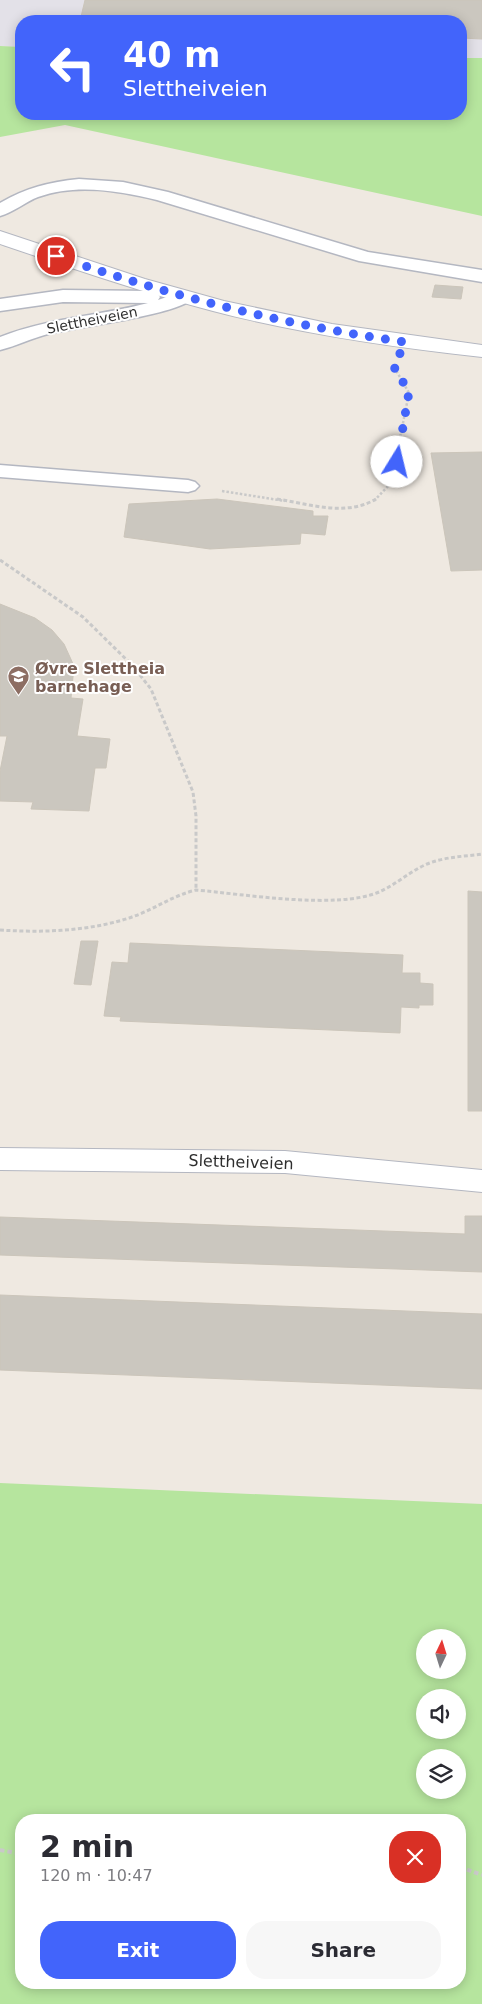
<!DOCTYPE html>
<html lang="en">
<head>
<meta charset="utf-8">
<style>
  :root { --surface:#fff; --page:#f7f7f7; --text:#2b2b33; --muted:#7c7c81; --accent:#4264fb }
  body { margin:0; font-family:"DejaVu Sans",sans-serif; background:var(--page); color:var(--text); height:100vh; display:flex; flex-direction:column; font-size:19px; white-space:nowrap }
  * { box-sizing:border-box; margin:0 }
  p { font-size:16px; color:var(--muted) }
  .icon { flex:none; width:28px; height:28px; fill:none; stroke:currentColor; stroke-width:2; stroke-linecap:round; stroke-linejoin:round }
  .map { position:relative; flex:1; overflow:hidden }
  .drawer { position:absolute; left:15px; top:1814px; width:451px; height:175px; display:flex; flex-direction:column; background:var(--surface); border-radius:20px; box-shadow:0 2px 12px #0003 }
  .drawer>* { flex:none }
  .hud { position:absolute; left:15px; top:15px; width:452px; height:105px; border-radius:20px; box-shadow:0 2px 12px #0003; background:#4264fb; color:#fff; overflow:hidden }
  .needle { width:32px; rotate:4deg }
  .controls { position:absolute; left:416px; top:1629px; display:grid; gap:10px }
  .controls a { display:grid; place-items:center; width:50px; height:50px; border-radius:50%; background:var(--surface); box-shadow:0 2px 12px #0003; font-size:25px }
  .pin { position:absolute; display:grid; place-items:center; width:42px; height:42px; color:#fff; margin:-21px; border:2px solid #fff; border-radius:50%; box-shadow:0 1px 5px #0007 }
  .me { position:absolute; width:55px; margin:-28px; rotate:9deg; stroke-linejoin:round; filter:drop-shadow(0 0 4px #0008) }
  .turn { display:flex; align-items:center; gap:18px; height:105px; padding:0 25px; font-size:22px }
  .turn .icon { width:65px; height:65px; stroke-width:2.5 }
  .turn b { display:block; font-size:35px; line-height:42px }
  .round { display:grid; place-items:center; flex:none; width:52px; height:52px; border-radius:20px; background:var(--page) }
  .headline { display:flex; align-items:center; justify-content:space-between; height:85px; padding:0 25px }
  h1 { font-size:30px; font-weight:700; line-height:38px }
  .cta { display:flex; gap:10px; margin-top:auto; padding:10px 25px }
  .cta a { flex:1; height:58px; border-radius:20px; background:var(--accent); color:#fff; font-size:20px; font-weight:700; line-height:58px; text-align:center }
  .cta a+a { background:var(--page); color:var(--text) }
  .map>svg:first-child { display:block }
  .industrial { fill:#e3e1e8 }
  .green { fill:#b6e59e; fill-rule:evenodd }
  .building { fill:#cbc7bf; stroke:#cbc5ba }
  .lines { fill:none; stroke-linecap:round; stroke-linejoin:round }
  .lane-casing { stroke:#b4b7c1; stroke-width:3 }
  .secondary-casing { stroke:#b4b7c1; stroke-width:2 }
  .path-far2 { stroke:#c9c9c9; stroke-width:2.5; stroke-dasharray:2.5 2; stroke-linecap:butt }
  .path-far1 { stroke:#c9c9c9; stroke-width:3; stroke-dasharray:4 2.5; stroke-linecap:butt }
  .path { stroke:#c9c9c9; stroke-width:4; stroke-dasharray:4.5 3; stroke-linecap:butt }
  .lane { fill:#fff; fill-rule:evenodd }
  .secondary { fill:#fff; fill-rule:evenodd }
  .route { stroke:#4264fb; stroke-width:9; stroke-dasharray:0 16.2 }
  .labels { text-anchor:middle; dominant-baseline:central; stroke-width:4; stroke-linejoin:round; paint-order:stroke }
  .far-street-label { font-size:14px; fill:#2e2e2e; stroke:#fff }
  .education-label { font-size:16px; font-weight:bold; fill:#785e54; stroke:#fff; text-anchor:start }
  .street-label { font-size:16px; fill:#2e2e2e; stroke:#fff }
</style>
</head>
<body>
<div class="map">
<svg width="482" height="2004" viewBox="0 0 482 2004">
  <rect width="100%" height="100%" fill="#efe9e1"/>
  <path class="industrial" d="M 0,0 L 482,0 L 482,58 L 461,58 L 461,21 L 21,21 L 21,47 L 0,46 Z"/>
  <path class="green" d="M 0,46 L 21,47 L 21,114 L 461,114 L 461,58 L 482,58 L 482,216 L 65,125 L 0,137 Z
    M 0,1483 L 482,1504 L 482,2004 L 0,2004 ZM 425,1638 L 458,1638 L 458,1670 L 425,1670 ZM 425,1698 L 458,1698 L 458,1730 L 425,1730 ZM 425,1758 L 458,1758 L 458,1790 L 425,1790 ZM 21,1820 L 460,1820 L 460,1982 L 21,1982 Z"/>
  <path class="building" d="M 85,0 L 482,0 L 482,39 L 461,38 L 461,21 L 80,21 Z
    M 435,285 L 463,287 L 461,299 L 432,297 Z
    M 482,452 L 482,570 L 451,571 L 431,453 Z
    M 217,499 L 313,511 L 313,516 L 328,516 L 325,535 L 301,533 L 300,544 L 210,549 L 124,537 L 129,504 Z
    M 0,604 L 35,618 L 52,630 L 64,644 L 74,666 L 71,698 L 83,699 L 77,736 L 110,739 L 106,768 L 95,768 L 89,811 L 31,809 L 33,802 L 0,801 L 0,771 L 7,736 L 0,736 Z
    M 468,891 L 482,892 L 482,1111 L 468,1111 Z
    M 81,941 L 98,941 L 91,985 L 74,984 Z
    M 130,943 L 403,955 L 402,973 L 420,973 L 420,983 L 433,984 L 433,1005 L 419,1005 L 419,1008 L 401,1007 L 400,1033 L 120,1021 L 121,1017 L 104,1016 L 112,962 L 128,963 Z
    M 465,1216 L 482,1216 L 482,1272 L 0,1255 L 0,1217 L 465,1234 Z
    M 0,1295 L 482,1314 L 482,1389 L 0,1370 Z"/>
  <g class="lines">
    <defs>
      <path id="lane" d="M 79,179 L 123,182 L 168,192 L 368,252 L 482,270 L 482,282 L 359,261 L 157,200 C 119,191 77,183 38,197 C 25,202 14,212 0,216 L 0,203 C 26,188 49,182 79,179 Z
        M 63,290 L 150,291 L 157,293 L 160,297 L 158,300 L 184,291 L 191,293 L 194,297 C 181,315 74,327 48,334 C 32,338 16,346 0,350 L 0,337 C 48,318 99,316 148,303 L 63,302 L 0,311 L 0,299 Z
        M 0,465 L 188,480 L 195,482 L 199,486 L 195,490 L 188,492 L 0,477 Z"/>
      <path id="secondary" d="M 0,231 L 145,279 L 224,301 L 332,324 L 482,345 L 482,357 C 392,347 301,334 213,311 C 141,292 71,268 0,244 Z
        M 0,1148 L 285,1151 L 482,1170 L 482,1192 L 285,1173 L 0,1170 Z"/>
    </defs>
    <use href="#lane" class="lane-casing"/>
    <use href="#secondary" class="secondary-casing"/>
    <path class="path-far2" d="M 222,491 L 285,501
      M 374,501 L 391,483 L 409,393 L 397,372"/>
    <path class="path-far1" d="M 277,499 C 309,504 346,517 376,499
      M 0,560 L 83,617 L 132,665 L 151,689 L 193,792 L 196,816 L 196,890
      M 0,930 C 46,933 97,931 140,914 C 159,906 175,895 196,890 C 243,894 337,910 379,892 C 393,886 406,875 419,868 C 438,857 460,857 482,854"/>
    <path class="path" d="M 0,1850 L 21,1854
      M 460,1867 L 482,1875"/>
    <use href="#lane" class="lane"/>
    <use href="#secondary" class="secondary"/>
  </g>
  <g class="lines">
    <path class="route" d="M 56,256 C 170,296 285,325 405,342 L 394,367 L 409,392 L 397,462"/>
  </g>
  <defs>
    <symbol id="school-pin" viewBox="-11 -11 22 30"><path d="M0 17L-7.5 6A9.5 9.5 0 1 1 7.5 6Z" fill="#8d6e63" stroke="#fff"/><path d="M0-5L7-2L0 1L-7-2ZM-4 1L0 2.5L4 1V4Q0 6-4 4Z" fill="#fff"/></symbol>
  </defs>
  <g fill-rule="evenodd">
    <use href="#school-pin" x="6" y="664" width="25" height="34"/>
  </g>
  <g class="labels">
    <g class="far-street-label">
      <text transform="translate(92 320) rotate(-11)">Slettheiveien</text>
    </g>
    <g class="education-label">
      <text x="35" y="668">Øvre Slettheia<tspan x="35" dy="18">barnehage</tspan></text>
    </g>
    <g class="street-label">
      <text transform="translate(241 1162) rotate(2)">Slettheiveien</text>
    </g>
  </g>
</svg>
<div class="controls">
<a><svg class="needle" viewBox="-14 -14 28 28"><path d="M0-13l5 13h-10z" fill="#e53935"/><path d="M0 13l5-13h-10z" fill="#7c7c81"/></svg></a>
<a><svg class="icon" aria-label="sound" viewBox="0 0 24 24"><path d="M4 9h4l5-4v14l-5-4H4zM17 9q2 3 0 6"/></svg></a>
<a><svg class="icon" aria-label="layers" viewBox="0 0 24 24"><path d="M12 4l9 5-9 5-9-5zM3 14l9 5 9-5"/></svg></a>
</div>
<div class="pin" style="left:56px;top:256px;background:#d93025"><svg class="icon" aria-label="arrive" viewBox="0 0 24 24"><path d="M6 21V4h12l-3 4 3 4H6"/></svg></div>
<svg class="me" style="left:397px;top:462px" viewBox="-20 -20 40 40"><circle r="19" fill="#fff"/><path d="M0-13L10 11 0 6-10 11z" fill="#4264fb"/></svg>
<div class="hud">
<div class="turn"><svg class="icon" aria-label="left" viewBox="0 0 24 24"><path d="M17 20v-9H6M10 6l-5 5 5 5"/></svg><div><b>40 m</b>Slettheiveien</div></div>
</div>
<section class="drawer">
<div class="headline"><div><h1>2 min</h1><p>120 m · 10:47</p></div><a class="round" style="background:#d93025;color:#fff"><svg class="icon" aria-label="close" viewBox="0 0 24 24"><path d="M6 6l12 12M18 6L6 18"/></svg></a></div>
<div class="cta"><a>Exit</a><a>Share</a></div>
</section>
</div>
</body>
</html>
